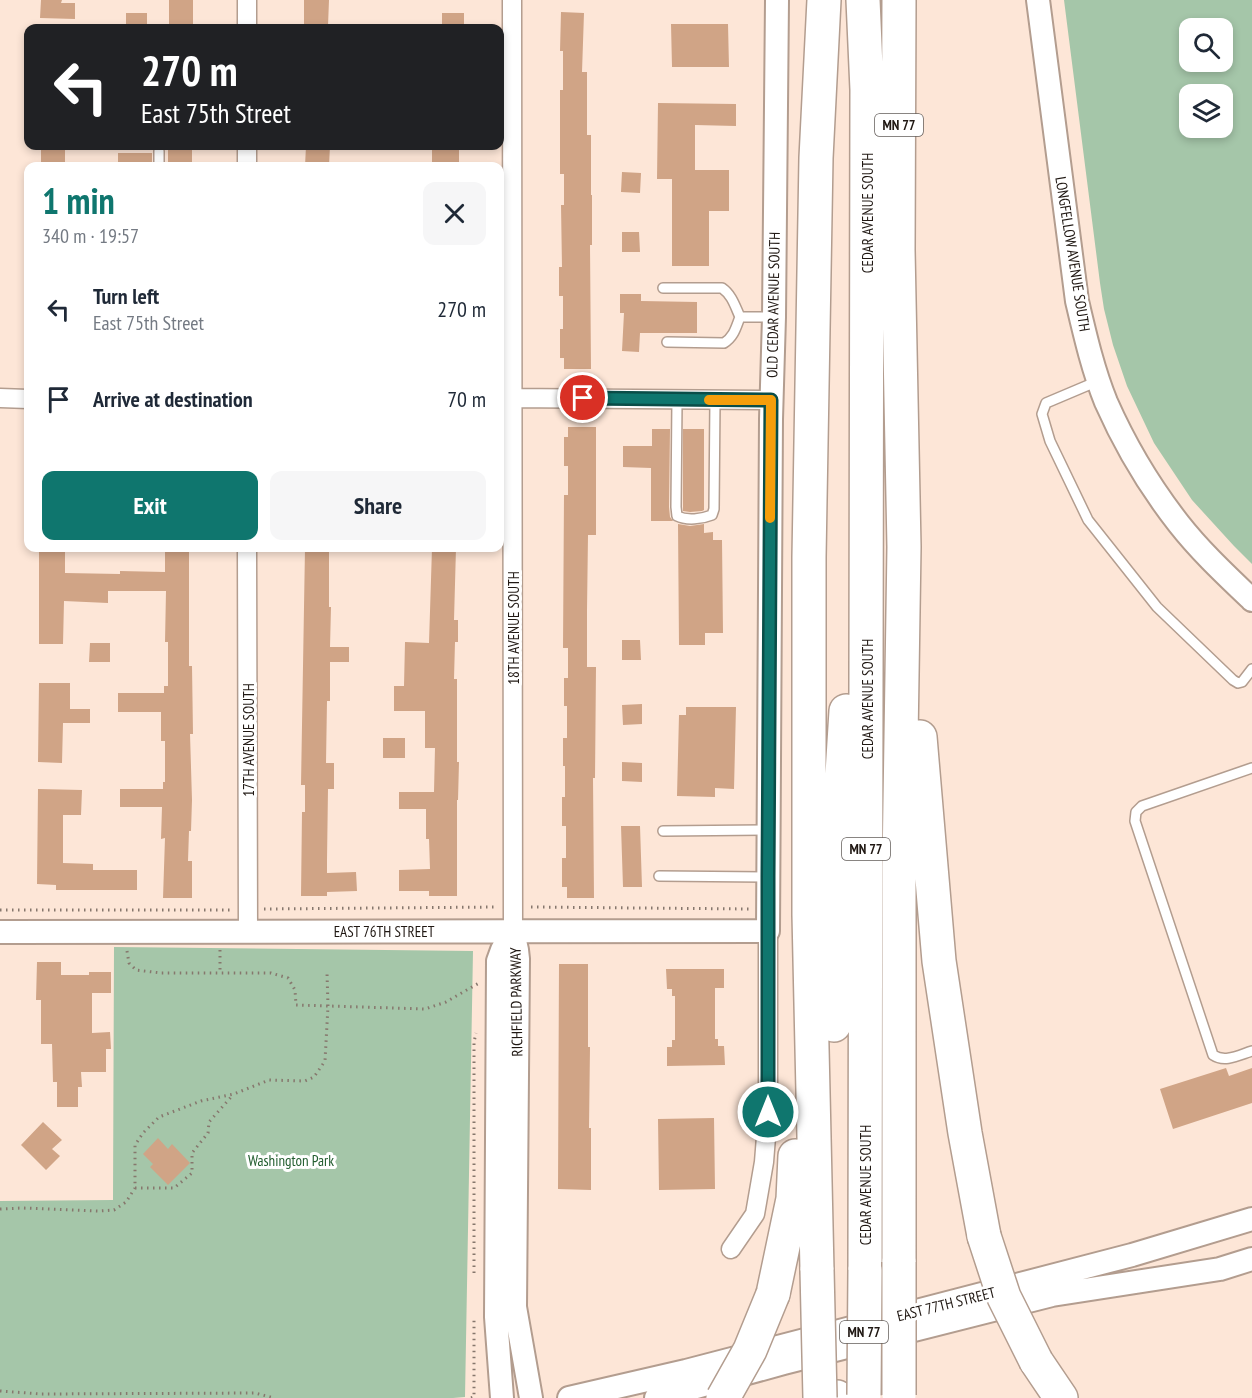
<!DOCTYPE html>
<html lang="en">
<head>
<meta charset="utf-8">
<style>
  :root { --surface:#fff; --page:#f6f6f7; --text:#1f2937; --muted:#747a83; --accent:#0f766e }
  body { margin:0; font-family:"PT Sans Narrow",sans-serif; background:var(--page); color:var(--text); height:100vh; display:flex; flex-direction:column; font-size:22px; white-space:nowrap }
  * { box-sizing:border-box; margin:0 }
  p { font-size:20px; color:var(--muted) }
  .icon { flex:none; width:33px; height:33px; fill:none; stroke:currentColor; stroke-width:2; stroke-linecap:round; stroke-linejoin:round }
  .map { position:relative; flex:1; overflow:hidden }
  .sheet { position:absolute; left:24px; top:162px; width:480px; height:390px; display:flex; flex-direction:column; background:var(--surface); border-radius:12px; box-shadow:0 3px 9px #0003 }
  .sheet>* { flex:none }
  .top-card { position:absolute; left:24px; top:24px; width:480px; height:126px; border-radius:12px; box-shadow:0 3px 9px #0003; background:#202124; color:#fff; overflow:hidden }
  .fabs { position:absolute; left:1179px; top:18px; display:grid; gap:12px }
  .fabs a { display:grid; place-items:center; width:54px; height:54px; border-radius:12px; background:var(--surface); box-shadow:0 3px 9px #0003; font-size:30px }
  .pin { position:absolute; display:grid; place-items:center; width:51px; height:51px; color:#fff; margin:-26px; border:3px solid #fff; border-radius:50%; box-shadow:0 2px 6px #0007 }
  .me { position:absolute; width:66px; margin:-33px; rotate:0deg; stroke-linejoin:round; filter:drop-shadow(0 0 4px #0008) }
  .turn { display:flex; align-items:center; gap:21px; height:126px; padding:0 18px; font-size:27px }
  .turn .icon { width:78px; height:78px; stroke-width:2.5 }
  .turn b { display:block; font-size:42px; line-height:51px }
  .round { display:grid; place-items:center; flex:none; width:63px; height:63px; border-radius:12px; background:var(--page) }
  .headline { display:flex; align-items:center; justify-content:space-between; height:102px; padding:0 18px }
  h1 { font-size:36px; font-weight:600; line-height:45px; color:var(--accent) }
  .primary-button { display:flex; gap:12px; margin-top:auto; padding:12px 18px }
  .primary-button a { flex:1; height:69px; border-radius:12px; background:var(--accent); color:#fff; font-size:24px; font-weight:600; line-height:69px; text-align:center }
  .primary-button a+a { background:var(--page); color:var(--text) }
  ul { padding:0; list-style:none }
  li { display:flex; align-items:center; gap:18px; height:90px; padding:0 18px }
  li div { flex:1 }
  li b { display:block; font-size:22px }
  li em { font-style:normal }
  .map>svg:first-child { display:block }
  .green { fill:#a5c6a9; fill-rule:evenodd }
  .building { fill:#d0a486 }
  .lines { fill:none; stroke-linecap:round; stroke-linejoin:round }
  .service-casing { stroke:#b39d8f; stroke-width:12 }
  .minor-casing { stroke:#b39d8f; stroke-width:21 }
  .tertiary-casing { stroke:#b39d8f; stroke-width:26 }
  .motorway-casing { stroke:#b39d8f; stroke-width:36 }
  .path { stroke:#86776d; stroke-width:3; stroke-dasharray:1.5 4.5; stroke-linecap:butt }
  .service { stroke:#fff; stroke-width:9 }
  .minor { stroke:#fff; stroke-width:18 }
  .tertiary { stroke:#fff; stroke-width:22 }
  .motorway { stroke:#fff; stroke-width:33 }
  .motorway-bridge-casing { stroke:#b39d8f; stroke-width:36; stroke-linecap:butt }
  .motorway-bridge { stroke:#fff; stroke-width:33 }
  .route-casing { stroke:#0a4d48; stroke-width:15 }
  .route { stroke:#0f766e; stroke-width:10 }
  .slow { stroke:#f59e0b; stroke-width:10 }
  .labels { text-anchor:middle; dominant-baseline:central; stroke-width:6; stroke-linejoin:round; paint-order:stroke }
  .shield { fill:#fff; stroke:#635d5a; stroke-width:1.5 }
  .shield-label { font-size:14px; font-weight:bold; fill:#201813 }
  .street-label { font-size:15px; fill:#201813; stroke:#fff }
  .park-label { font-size:15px; fill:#225d2f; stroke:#fff }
</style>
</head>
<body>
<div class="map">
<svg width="1252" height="1398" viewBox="0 0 1252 1398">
  <rect width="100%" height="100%" fill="#fde6d7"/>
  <path class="green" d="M 1064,0 L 1252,0 L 1252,564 L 1234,546 L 1192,500 L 1154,443 L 1127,386 L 1113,345 L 1104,309 L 1100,283 ZM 1190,28 L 1222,28 L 1222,62 L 1190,62 ZM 1190,94 L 1222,94 L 1222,128 L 1190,128 Z
    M 114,947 L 473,951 L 465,1397 L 453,1398 L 0,1398 L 0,1201 L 113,1200 Z"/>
  <path class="building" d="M 41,0 L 62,0 L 61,3 L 75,3 L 75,19 L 40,18 Z
    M 169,0 L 193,0 L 193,27 L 169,26 Z
    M 304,0 L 329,0 L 328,26 L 304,26 Z
    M 561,12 L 584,13 L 582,72 L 587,72 L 587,135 L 591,135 L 591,195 L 592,195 L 592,245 L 590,245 L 591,369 L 564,369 L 564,358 L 560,358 L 560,329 L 563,329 L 563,296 L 559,296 L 559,267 L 562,267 L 561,205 L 564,205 L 564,174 L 560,174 L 560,90 L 563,90 L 563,51 L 560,51 Z
    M 126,13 L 147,13 L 147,28 L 126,28 Z
    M 442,13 L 464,13 L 464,28 L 442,28 Z
    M 671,24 L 728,24 L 729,67 L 672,67 Z
    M 658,103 L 736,104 L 736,126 L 695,125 L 695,170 L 729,170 L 729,211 L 709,211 L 709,266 L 672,266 L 672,179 L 657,179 Z
    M 41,146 L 65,146 L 65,166 L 41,166 Z
    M 168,146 L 192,146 L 192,166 L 168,166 Z
    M 306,146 L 330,146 L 329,166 L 305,166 Z
    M 432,146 L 456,146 L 456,150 L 459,150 L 459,166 L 432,166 Z
    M 118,153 L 152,153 L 152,166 L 118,166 Z
    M 622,172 L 641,173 L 640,193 L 621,192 Z
    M 622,232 L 639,232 L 640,252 L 622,252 Z
    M 620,294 L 641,294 L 641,301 L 697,302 L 697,333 L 640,333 L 639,352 L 622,351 L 624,313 L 620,313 Z
    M 568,427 L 596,427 L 596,535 L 588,535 L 587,610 L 587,667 L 596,667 L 595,778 L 593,778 L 594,898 L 567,898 L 567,887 L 562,887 L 562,858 L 566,858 L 566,826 L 562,826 L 562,797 L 565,797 L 565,766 L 563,766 L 563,738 L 567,738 L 567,706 L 564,706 L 564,678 L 568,678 L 568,648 L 563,648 L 564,495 L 568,495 L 568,466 L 564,466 L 564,437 L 568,437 Z
    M 652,429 L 670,429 L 669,507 L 670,517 L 673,521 L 651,521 L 651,468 L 623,467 L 623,446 L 652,446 Z
    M 683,429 L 704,429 L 704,510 L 702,511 L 690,512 L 683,511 Z
    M 678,524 L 690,526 L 704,524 L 704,533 L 713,532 L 713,540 L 722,540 L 723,633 L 705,633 L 705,645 L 679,645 Z
    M 39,548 L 65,548 L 65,573 L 120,574 L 120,571 L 165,572 L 165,548 L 189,548 L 189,666 L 192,666 L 193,734 L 190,734 L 192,800 L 191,831 L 189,831 L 188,861 L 192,861 L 192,898 L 163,898 L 165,838 L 161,839 L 162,807 L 120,807 L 120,789 L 163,789 L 163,782 L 165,782 L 165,741 L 161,741 L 161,712 L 118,712 L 118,693 L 164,693 L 164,686 L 168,686 L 168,642 L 165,642 L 166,591 L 108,591 L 108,603 L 64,601 L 63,644 L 39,644 Z
    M 305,548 L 329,548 L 329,607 L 331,607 L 330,647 L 349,647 L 349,662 L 330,662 L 330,701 L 327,701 L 326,763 L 334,763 L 334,789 L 328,789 L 327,860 L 327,873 L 356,872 L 357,891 L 327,892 L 327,896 L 301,896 L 302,812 L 305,812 L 305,785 L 301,785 Z
    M 432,548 L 456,548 L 454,620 L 458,620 L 458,642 L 455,642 L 454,679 L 457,679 L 457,762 L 459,762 L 458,800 L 457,800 L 457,896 L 429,896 L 429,891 L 399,891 L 399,870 L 430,869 L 429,839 L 426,839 L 426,809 L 399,809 L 399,792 L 434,792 L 435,748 L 425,748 L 425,711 L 394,711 L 394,686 L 404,686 L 405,642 L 429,643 Z
    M 622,640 L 640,640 L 641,660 L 622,660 Z
    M 90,643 L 110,643 L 110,662 L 89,662 Z
    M 39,683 L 70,683 L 70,709 L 90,709 L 90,723 L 63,723 L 62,763 L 38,762 Z
    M 642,704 L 642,724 L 623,725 L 622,705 Z
    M 686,707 L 736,707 L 734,789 L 715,788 L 715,797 L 677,796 L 679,715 L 686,715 Z
    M 383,738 L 405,738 L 405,758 L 383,758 Z
    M 622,762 L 642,763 L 642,782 L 622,781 Z
    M 38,789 L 82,790 L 81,815 L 63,815 L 63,863 L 93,864 L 93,870 L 137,870 L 137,890 L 56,890 L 56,885 L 37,884 Z
    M 621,826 L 640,826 L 642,887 L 623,887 Z
    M 37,962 L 61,962 L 61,975 L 89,975 L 89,972 L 111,972 L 111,993 L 92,993 L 92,1033 L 110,1032 L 111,1049 L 106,1049 L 106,1072 L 81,1072 L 82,1087 L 78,1087 L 78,1107 L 57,1107 L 57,1082 L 53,1082 L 52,1044 L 41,1044 L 41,1000 L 36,1000 Z
    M 559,964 L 588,964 L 588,1047 L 590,1047 L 589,1128 L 591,1128 L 591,1190 L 558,1189 Z
    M 666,969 L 724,969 L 724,988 L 715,988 L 715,1039 L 718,1039 L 718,1046 L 724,1046 L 725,1065 L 667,1066 L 667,1047 L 672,1047 L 672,1040 L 675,1040 L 675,996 L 672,996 L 672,989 L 667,989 Z
    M 1226,1068 L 1229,1076 L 1252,1068 L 1252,1103 L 1173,1129 L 1160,1089 Z
    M 714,1118 L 715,1189 L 659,1190 L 658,1119 Z
    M 43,1122 L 62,1140 L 52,1149 L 60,1156 L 46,1170 L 21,1145 Z
    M 158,1138 L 168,1149 L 172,1144 L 190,1163 L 168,1185 L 150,1167 L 153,1164 L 143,1154 Z"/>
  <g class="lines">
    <defs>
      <path id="service" d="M 159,166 L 159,151
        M 663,288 L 722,288 C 732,295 735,306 740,317 C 736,327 734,337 724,343 L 667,342
        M 740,317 L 774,317
        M 1098,381 L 1046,403 L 1042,414 L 1050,441 L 1088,520 L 1157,607 L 1233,680 L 1238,683 L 1242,682 L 1252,669
        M 677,400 L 676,507 L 677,516 C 687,521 702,519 712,515 L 714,509 L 715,400
        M 1252,768 L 1142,806 L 1136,812 L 1135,821 L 1213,1055 C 1225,1063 1239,1055 1252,1051
        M 663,831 L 769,830
        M 659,876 L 768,877"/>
      <path id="minor" d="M 247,0 L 247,28
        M 512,0 L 513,932
        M 247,146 L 247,166
        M 0,398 L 28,399
        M 500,398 L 771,400
        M 247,548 L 248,932
        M 731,1249 L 755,1214 L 764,1162 L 768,1112 L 768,931"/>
      <path id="tertiary" d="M 1038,0 L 1077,301 C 1085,335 1093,370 1106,402 C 1125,445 1150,487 1179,524 C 1201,552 1227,576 1252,600
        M 0,932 L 768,931 L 771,419 L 774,317 L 777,0
        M 513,932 L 517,950 L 518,959 L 515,1307 L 531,1398
        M 502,1398 L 496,1317 L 498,961 L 502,950 L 513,932
        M 569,1398 L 686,1371 L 1132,1255 L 1252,1219
        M 656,1398 L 784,1363 L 1052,1295 L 1220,1269 L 1252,1259"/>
      <path id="motorway" d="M 863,0 L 867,90 L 865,1270
        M 899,0 L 898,250 L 904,547 L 899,867 L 899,1262
        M 920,737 L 939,961 L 965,1133 L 984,1236
        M 834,1025 L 835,884 L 846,711
        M 817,1270 L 809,915 L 809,557 L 816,158 L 824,0
        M 773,1294 L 793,1199 L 795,1156
        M 1036,1361 L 1061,1398
        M 837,1397 L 837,1398"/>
    </defs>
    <use href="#service" class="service-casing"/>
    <use href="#minor" class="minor-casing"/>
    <use href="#tertiary" class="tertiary-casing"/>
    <use href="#motorway" class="motorway-casing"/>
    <path class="path" d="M 531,907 L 749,909
      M 264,909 L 497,907
      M 0,910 L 230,910
      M 220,950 L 220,973
      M 127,951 L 129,963 L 136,970 L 161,973 L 271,973 L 288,978 L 295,990 L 296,1005 L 425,1009 L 446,1002 L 479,983
      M 135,1188 L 174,1188 L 192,1173 L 192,1153 L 208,1133 L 209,1122 L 232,1096
      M 0,1209 L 22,1208 L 99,1211 L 114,1210 L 126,1202 L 135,1188 L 135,1145 L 143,1133 L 159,1117 L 201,1101 L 234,1094 L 269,1080 L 305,1081 L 314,1077 L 325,1061 L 328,1006 L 327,973
      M 474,1273 L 474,1042 L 476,1033
      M 0,1391 L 41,1394 L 255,1393 L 274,1398
      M 471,1398 L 474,1397 L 474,1318"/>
    <use href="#service" class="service"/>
    <use href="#minor" class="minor"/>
    <use href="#tertiary" class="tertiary"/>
    <use href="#motorway" class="motorway"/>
    <defs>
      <path id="motorway-bridge" d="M 984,1236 L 1004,1297 L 1036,1361
        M 817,1270 L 820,1398
        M 864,1395 L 865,1270
        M 899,1395 L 899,1262
        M 723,1398 L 750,1350 L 773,1294"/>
    </defs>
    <use href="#motorway-bridge" class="motorway-bridge-casing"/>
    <use href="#motorway-bridge" class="motorway-bridge"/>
  </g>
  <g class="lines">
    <defs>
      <path id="route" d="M 583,398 L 771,400 L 768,877 L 768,1112"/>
    </defs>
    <use href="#route" class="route-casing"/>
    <use href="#route" class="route"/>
    <path class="slow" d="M 709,400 L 771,400 L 770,518"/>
  </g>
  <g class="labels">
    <g class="shield">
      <rect x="875" y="114" width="48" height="22" rx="4.5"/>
      <rect x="842" y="838" width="48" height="22" rx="4.5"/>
      <rect x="840" y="1321" width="48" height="22" rx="4.5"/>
    </g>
    <g class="shield-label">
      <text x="899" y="125">MN 77</text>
      <text x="866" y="849">MN 77</text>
      <text x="864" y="1332">MN 77</text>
    </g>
    <g class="street-label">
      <text transform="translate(867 213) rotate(-90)">CEDAR AVENUE SOUTH</text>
      <text transform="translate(1073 254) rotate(81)">LONGFELLOW AVENUE SOUTH</text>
      <text transform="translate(773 305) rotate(-89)">OLD CEDAR AVENUE SOUTH</text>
      <text transform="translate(513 628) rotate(-90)">18TH AVENUE SOUTH</text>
      <text transform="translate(867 699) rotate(-90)">CEDAR AVENUE SOUTH</text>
      <text transform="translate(248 740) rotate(-90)">17TH AVENUE SOUTH</text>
      <text x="384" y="931">EAST 76TH STREET</text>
      <text transform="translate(516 1002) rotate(-91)">RICHFIELD PARKWAY</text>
      <text transform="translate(865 1185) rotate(-90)">CEDAR AVENUE SOUTH</text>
      <text transform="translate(946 1304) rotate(-14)">EAST 77TH STREET</text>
    </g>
    <g class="park-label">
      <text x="291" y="1160">Washington Park</text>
    </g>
  </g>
</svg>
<div class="fabs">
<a><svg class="icon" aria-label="search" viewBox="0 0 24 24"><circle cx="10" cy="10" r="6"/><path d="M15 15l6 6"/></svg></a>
<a><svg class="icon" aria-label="layers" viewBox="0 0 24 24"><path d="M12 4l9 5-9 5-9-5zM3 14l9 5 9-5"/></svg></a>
</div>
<div class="pin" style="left:583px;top:398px;background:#d93025"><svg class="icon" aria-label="arrive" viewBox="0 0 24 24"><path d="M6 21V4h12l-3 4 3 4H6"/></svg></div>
<svg class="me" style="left:768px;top:1112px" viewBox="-20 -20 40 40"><circle r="17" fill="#0f766e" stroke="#fff" stroke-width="3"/><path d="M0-11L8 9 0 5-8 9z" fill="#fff"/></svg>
<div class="top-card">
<div class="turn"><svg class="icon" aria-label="left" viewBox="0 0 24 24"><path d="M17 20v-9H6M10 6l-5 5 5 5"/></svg><div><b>270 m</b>East 75th Street</div></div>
</div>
<section class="sheet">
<div class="headline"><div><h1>1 min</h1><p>340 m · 19:57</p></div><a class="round"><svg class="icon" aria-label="close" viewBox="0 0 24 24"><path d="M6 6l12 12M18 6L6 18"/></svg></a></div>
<ul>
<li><svg class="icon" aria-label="left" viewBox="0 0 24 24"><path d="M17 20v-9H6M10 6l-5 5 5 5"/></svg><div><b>Turn left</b><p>East 75th Street</p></div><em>270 m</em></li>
<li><svg class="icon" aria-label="arrive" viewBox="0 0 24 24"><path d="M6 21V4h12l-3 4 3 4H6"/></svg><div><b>Arrive at destination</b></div><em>70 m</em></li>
</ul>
<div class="primary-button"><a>Exit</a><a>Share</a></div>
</section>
</div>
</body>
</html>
